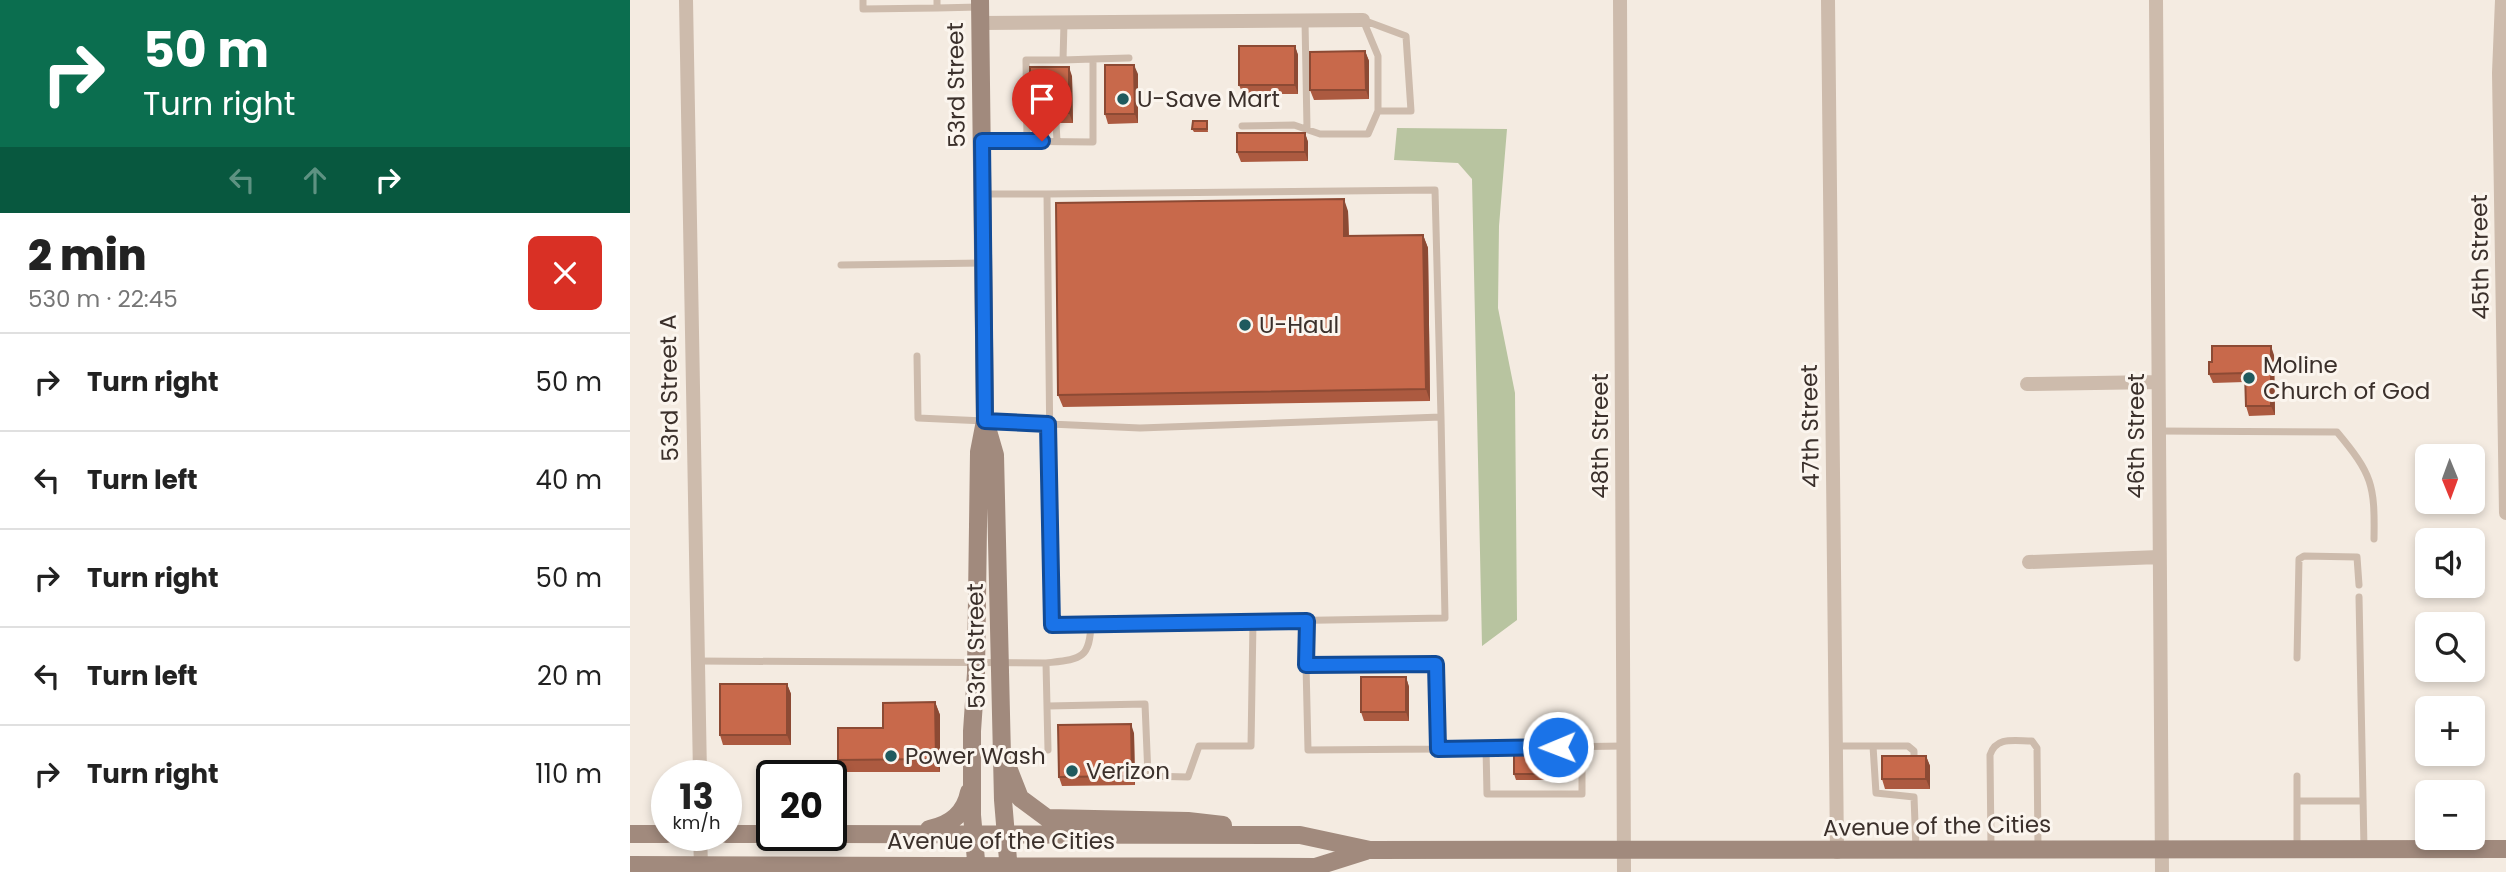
<!DOCTYPE html>
<html lang="en">
<head>
<meta charset="utf-8">
<style>
  :root { --surface:#fff; --page:#f6f6f6; --text:#222; --muted:#767676; --line:#e0e0e0 }
  body { margin:0; font-family:Poppins,sans-serif; background:var(--page); color:var(--text); height:100vh; display:flex; flex-direction:column; font-size:26px; white-space:nowrap }
  * { box-sizing:border-box; margin:0 }
  p { font-size:23px; color:var(--muted) }
  .icon { flex:none; width:38px; height:38px; fill:none; stroke:currentColor; stroke-width:2; stroke-linecap:round; stroke-linejoin:round }
  .map { position:relative; flex:1; overflow:hidden }
  .panel { display:flex; flex-direction:column; background:var(--surface); width:630px }
  .panel>* { flex:none }
  .banner { background:#0b6e4f; color:#fff; overflow:hidden }
  .needle { width:46px; rotate:179deg }
  .tools { position:absolute; left:1785px; top:444px; display:grid; gap:14px }
  .tools a { display:grid; place-items:center; width:70px; height:70px; border-radius:10px; background:var(--surface); box-shadow:0 4px 10px #0003; font-size:35px }
  .speed { position:absolute; left:21px; top:760px; display:flex; gap:14px; font-size:35px; font-weight:700; text-align:center }
  .speed>* { display:grid; place-content:center; width:91px; height:91px; border-radius:50%; background:var(--surface); box-shadow:0 4px 10px #0003; line-height:1 }
  .speed small { font-size:18px; font-weight:400 }
  .speed .limit { border:4px solid #111; border-radius:10px; background:#fff; color:#111 }
  .pin { position:absolute; display:grid; place-items:center; width:60px; height:60px; color:#fff; margin:-72px -30px; border-radius:50% 50% 50% 0; rotate:-45deg; box-shadow:0 0 7px #0007 }
  .pin .icon { rotate:45deg }
  .me { position:absolute; width:77px; margin:-38px; rotate:269deg; stroke-linejoin:round; filter:drop-shadow(0 0 5px #0008) }
  .turn { display:flex; align-items:center; gap:24px; height:147px; padding:0 28px; font-size:32px }
  .turn .icon { width:91px; height:91px; stroke-width:2.5 }
  .turn b { display:block; font-size:49px; line-height:60px }
  .lanes { display:flex; align-items:center; height:66px; padding:0 28px; background:#0003; justify-content:center; gap:35px; direction:ltr }
  .lanes .off { opacity:.35 }
  .round { display:grid; place-items:center; flex:none; width:74px; height:74px; border-radius:10px; background:var(--page) }
  .head { display:flex; align-items:center; justify-content:space-between; height:119px; padding:0 28px }
  h1 { font-size:42px; font-weight:800; line-height:52px }
  ul { padding:0; list-style:none }
  li { display:flex; align-items:center; gap:21px; height:98px; padding:0 28px; border-top:2px solid var(--line) }
  li div { flex:1 }
  li b { display:block; font-size:26px }
  li em { font-style:normal }
  main { display:flex; flex:1; min-height:0 }
  .map>svg:first-child { display:block }
  .green { fill:#b8c4a0 }
  .lines { fill:none; stroke-linecap:round; stroke-linejoin:round }
  .lane { stroke:#cdbbac; stroke-width:7 }
  .street { stroke:#cdbbac; stroke-width:14 }
  .secondary { stroke:#a18a7d; stroke-width:18 }
  .wall { fill:#ac5a40 }
  .shaded-wall { fill:#8c4a34 }
  .building { fill:#c8694b; stroke:#8c4a34; stroke-width:2 }
  .route-casing { stroke:#114b97; stroke-width:18 }
  .route { stroke:#1a73e8; stroke-width:12 }
  .poi-dot { fill:#1f5a5e; stroke:#fbf5ee; stroke-width:2.5 }
  .labels { text-anchor:middle; dominant-baseline:central; stroke-width:6; stroke-linejoin:round; paint-order:stroke }
  .street-label { font-size:23px; fill:#3b302b; stroke:#fbf5ee }
  .poi-label { font-size:23px; fill:#3b302b; stroke:#fbf5ee; text-anchor:start }
</style>
</head>
<body>
<main>
<section class="panel">
<div class="banner">
<div class="turn"><svg class="icon" aria-label="right" viewBox="0 0 24 24"><path d="M7 20v-9h11M14 6l5 5-5 5"/></svg><div><b>50 m</b>Turn right</div></div>
<div class="lanes"><svg class="icon off" aria-label="left" viewBox="0 0 24 24"><path d="M17 20v-9H6M10 6l-5 5 5 5"/></svg><svg class="icon off" aria-label="ahead" viewBox="0 0 24 24"><path d="M12 20V5M6 11l6-6 6 6"/></svg><svg class="icon" aria-label="right" viewBox="0 0 24 24"><path d="M7 20v-9h11M14 6l5 5-5 5"/></svg></div>
</div>
<div class="head"><div><h1>2 min</h1><p>530 m · 22:45</p></div><a class="round" style="background:#d93025;color:#fff"><svg class="icon" aria-label="close" viewBox="0 0 24 24"><path d="M6 6l12 12M18 6L6 18"/></svg></a></div>
<ul>
<li><svg class="icon" aria-label="right" viewBox="0 0 24 24"><path d="M7 20v-9h11M14 6l5 5-5 5"/></svg><div><b>Turn right</b></div><em>50 m</em></li>
<li><svg class="icon" aria-label="left" viewBox="0 0 24 24"><path d="M17 20v-9H6M10 6l-5 5 5 5"/></svg><div><b>Turn left</b></div><em>40 m</em></li>
<li><svg class="icon" aria-label="right" viewBox="0 0 24 24"><path d="M7 20v-9h11M14 6l5 5-5 5"/></svg><div><b>Turn right</b></div><em>50 m</em></li>
<li><svg class="icon" aria-label="left" viewBox="0 0 24 24"><path d="M17 20v-9H6M10 6l-5 5 5 5"/></svg><div><b>Turn left</b></div><em>20 m</em></li>
<li><svg class="icon" aria-label="right" viewBox="0 0 24 24"><path d="M7 20v-9h11M14 6l5 5-5 5"/></svg><div><b>Turn right</b></div><em>110 m</em></li>
</ul>
</section>
<div class="map">
<svg width="1876" height="872" viewBox="0 0 1876 872">
  <rect width="100%" height="100%" fill="#f4ebe1"/>
  <path class="green" d="M 767,128 L 877,129 L 869,226 L 868,308 L 885,393 L 887,620 L 852,646 L 842,179 L 828,163 L 764,160 Z"/>
  <g class="lines">
    <path class="lane" d="M 233,0 L 233,9 L 307,8 L 307,0
      M 307,8 L 349,7
      M 733,20 L 748,56 L 748,111
      M 675,21 L 677,128
      M 463,59 L 499,58
      M 426,123 L 427,141
      M 612,126 L 664,125 L 690,134 L 738,134 L 748,111 L 781,111 L 776,36 L 733,20
      M 352,141 L 463,142 L 463,59 L 433,60 L 434,23
      M 397,141 L 396,60 L 433,60
      M 352,194 L 417,194
      M 211,265 L 353,263
      M 287,356 L 288,418 L 510,428 L 811,417 L 815,618 L 422,625 L 417,194 L 805,190 L 811,417
      M 1529,431 L 1707,432 C 1742,474 1745,484 1744,539
      M 1729,597 L 1734,848
      M 677,620 L 676,665 L 806,664 L 808,749 L 856,748
      M 1667,658 L 1669,559 L 1674,556 L 1727,557 L 1729,585
      M 68,661 L 416,663 C 450,659 460,660 461,623
      M 416,663 L 418,750
      M 676,665 L 678,750 L 808,749
      M 418,706 L 515,704 L 518,776 L 558,777 L 569,746 L 621,746 L 623,621
      M 1207,746 L 1243,746 L 1246,793 L 1284,797 L 1286,849
      M 1243,746 L 1278,746 L 1284,751 L 1284,763
      M 952,747 L 952,794 L 857,794 L 856,748 L 993,746
      M 1667,776 L 1667,848
      M 1667,801 L 1733,801
      M 1361,848 L 1360,755 C 1366,736 1385,741 1402,741 L 1407,748 L 1408,848"/>
    <path class="street" d="M 56,0 L 70,775
      M 990,0 L 994,872
      M 1198,0 L 1207,852
      M 1526,0 L 1532,872
      M 1872,0 L 1869,73 L 1876,513
      M 350,23 L 733,20
      M 1397,384 L 1528,382
      M 1399,562 L 1529,557
      M 70,835 L 71,865"/>
    <path class="secondary" d="M 356,424 L 365,455 L 373,800 L 379,872
      M 379,770 L 390,798 L 417,818 L 558,821 L 593,825
      M 299,829 C 321,825 335,813 339,792
      M 0,834 L 37,834
      M 96,834 L 142,834
      M 201,834 L 670,835 L 740,850 L 1876,849
      M 0,865 L 685,867 L 736,851
      M 347,872 L 342,815 L 342,731 L 346,673 L 349,452 L 355,421 L 350,0"/>
  </g>
  <path class="wall" d="M 665,46 L 668,55 L 668,94 L 613,94 L 609,85 Z
    M 735,51 L 739,61 L 739,99 L 684,100 L 680,90 Z
    M 508,74 L 508,123 L 478,124 L 475,114 Z
    M 442,76 L 443,123 L 404,123 L 400,113 Z
    M 577,121 L 578,132 L 564,132 L 562,129 Z
    M 675,133 L 678,142 L 678,161 L 611,162 L 607,152 Z
    M 718,211 L 719,236 L 793,235 L 798,248 L 800,401 L 433,407 L 428,395 Z
    M 1644,355 L 1645,415 L 1619,416 L 1616,406 L 1615,382 L 1583,383 L 1579,374 Z
    M 776,677 L 779,687 L 779,721 L 734,721 L 731,712 Z
    M 157,684 L 161,694 L 161,745 L 93,745 L 90,735 Z
    M 305,702 L 310,715 L 310,772 L 213,772 L 208,760 L 253,728 Z
    M 504,733 L 505,785 L 432,786 L 429,777 Z
    M 933,756 L 934,780 L 886,780 L 884,774 Z
    M 1296,756 L 1300,766 L 1300,789 L 1255,789 L 1252,779 Z"/>
  <path class="shaded-wall" d="M 665,46 L 668,55 L 668,94 L 665,85 Z
    M 735,51 L 739,61 L 739,99 L 736,90 Z
    M 504,65 L 508,74 L 508,123 L 505,114 Z
    M 439,67 L 442,76 L 443,123 L 439,113 Z
    M 675,133 L 678,142 L 678,161 L 675,152 Z
    M 714,199 L 718,211 L 719,249 L 714,236 Z
    M 793,235 L 798,248 L 800,401 L 796,389 Z
    M 1641,346 L 1644,355 L 1645,415 L 1641,406 Z
    M 776,677 L 779,687 L 779,721 L 776,712 Z
    M 157,684 L 161,694 L 161,745 L 157,735 Z
    M 305,702 L 310,715 L 310,772 L 306,759 Z
    M 501,724 L 504,733 L 505,785 L 502,776 Z
    M 931,750 L 933,756 L 934,780 L 931,774 Z
    M 1296,756 L 1300,766 L 1300,789 L 1296,779 Z"/>
  <path class="building" d="M 609,46 L 665,46 L 665,85 L 609,85 Z
    M 735,51 L 736,90 L 680,90 L 680,52 Z
    M 475,65 L 504,65 L 505,114 L 475,114 Z
    M 400,67 L 439,67 L 439,113 L 400,113 Z
    M 563,121 L 577,121 L 577,129 L 562,129 Z
    M 607,133 L 675,133 L 675,152 L 607,152 Z
    M 714,199 L 714,236 L 793,235 L 796,389 L 428,395 L 426,203 Z
    M 1582,346 L 1641,346 L 1641,406 L 1616,406 L 1615,373 L 1579,374 L 1579,362 L 1582,362 Z
    M 731,677 L 776,677 L 776,712 L 731,712 Z
    M 90,684 L 157,684 L 157,735 L 90,735 Z
    M 305,702 L 306,759 L 208,760 L 208,728 L 253,728 L 253,703 Z
    M 501,724 L 502,776 L 429,777 L 428,725 Z
    M 884,750 L 931,750 L 931,774 L 884,774 Z
    M 1252,756 L 1296,756 L 1296,779 L 1252,779 Z"/>
  <g class="lines">
    <defs>
      <path id="route" d="M 412,141 L 352,141 L 355,421 L 418,424 L 422,625 L 677,621 L 676,665 L 806,664 L 808,749 L 928,747"/>
    </defs>
    <use href="#route" class="route-casing"/>
    <use href="#route" class="route"/>
  </g>
  <g class="poi-dot">
    <circle cx="493" cy="99" r="7"/>
    <circle cx="615" cy="325" r="7"/>
    <circle cx="1619" cy="378" r="7"/>
    <circle cx="261" cy="756" r="7"/>
    <circle cx="442" cy="771" r="7"/>
  </g>
  <g class="labels">
    <g class="street-label">
      <text transform="translate(326 85) rotate(-91)">53rd Street</text>
      <text transform="translate(1850 257) rotate(-91)">45th Street</text>
      <text transform="translate(39 388) rotate(-91)">53rd Street A</text>
      <text transform="translate(1180 426) rotate(-91)">47th Street</text>
      <text transform="translate(970 436) rotate(-90)">48th Street</text>
      <text transform="translate(1506 436) rotate(-90)">46th Street</text>
      <text transform="translate(346 646) rotate(-91)">53rd Street</text>
      <text transform="translate(1307 826) rotate(-1)">Avenue of the Cities</text>
      <text x="371" y="841">Avenue of the Cities</text>
    </g>
    <g class="poi-label">
      <text x="507" y="99">U-Save Mart</text>
      <text x="629" y="325">U-Haul</text>
      <text x="1633" y="365">Moline<tspan x="1633" dy="26">Church of God</tspan></text>
      <text x="275" y="756">Power Wash</text>
      <text x="456" y="771">Verizon</text>
    </g>
  </g>
</svg>
<div class="tools">
<a><svg class="needle" viewBox="-14 -14 28 28"><path d="M0-13l5 13h-10z" fill="#e53935"/><path d="M0 13l5-13h-10z" fill="#767676"/></svg></a>
<a><svg class="icon" aria-label="sound" viewBox="0 0 24 24"><path d="M4 9h4l5-4v14l-5-4H4zM17 9q2 3 0 6"/></svg></a>
<a><svg class="icon" aria-label="search" viewBox="0 0 24 24"><circle cx="10" cy="10" r="6"/><path d="M15 15l6 6"/></svg></a>
<a>+</a>
<a>−</a>
</div>
<div class="speed"><div>13<small>km/h</small></div><div class="limit">20</div></div>
<div class="pin" style="left:412px;top:141px;background:#d93025"><svg class="icon" aria-label="arrive" viewBox="0 0 24 24"><path d="M6 21V4h12l-3 4 3 4H6"/></svg></div>
<svg class="me" style="left:928px;top:747px" viewBox="-20 -20 40 40"><circle r="17" fill="#1a73e8" stroke="#fff" stroke-width="3"/><path d="M0-11L8 9 0 5-8 9z" fill="#fff"/></svg>
</div>
</main>
</body>
</html>
